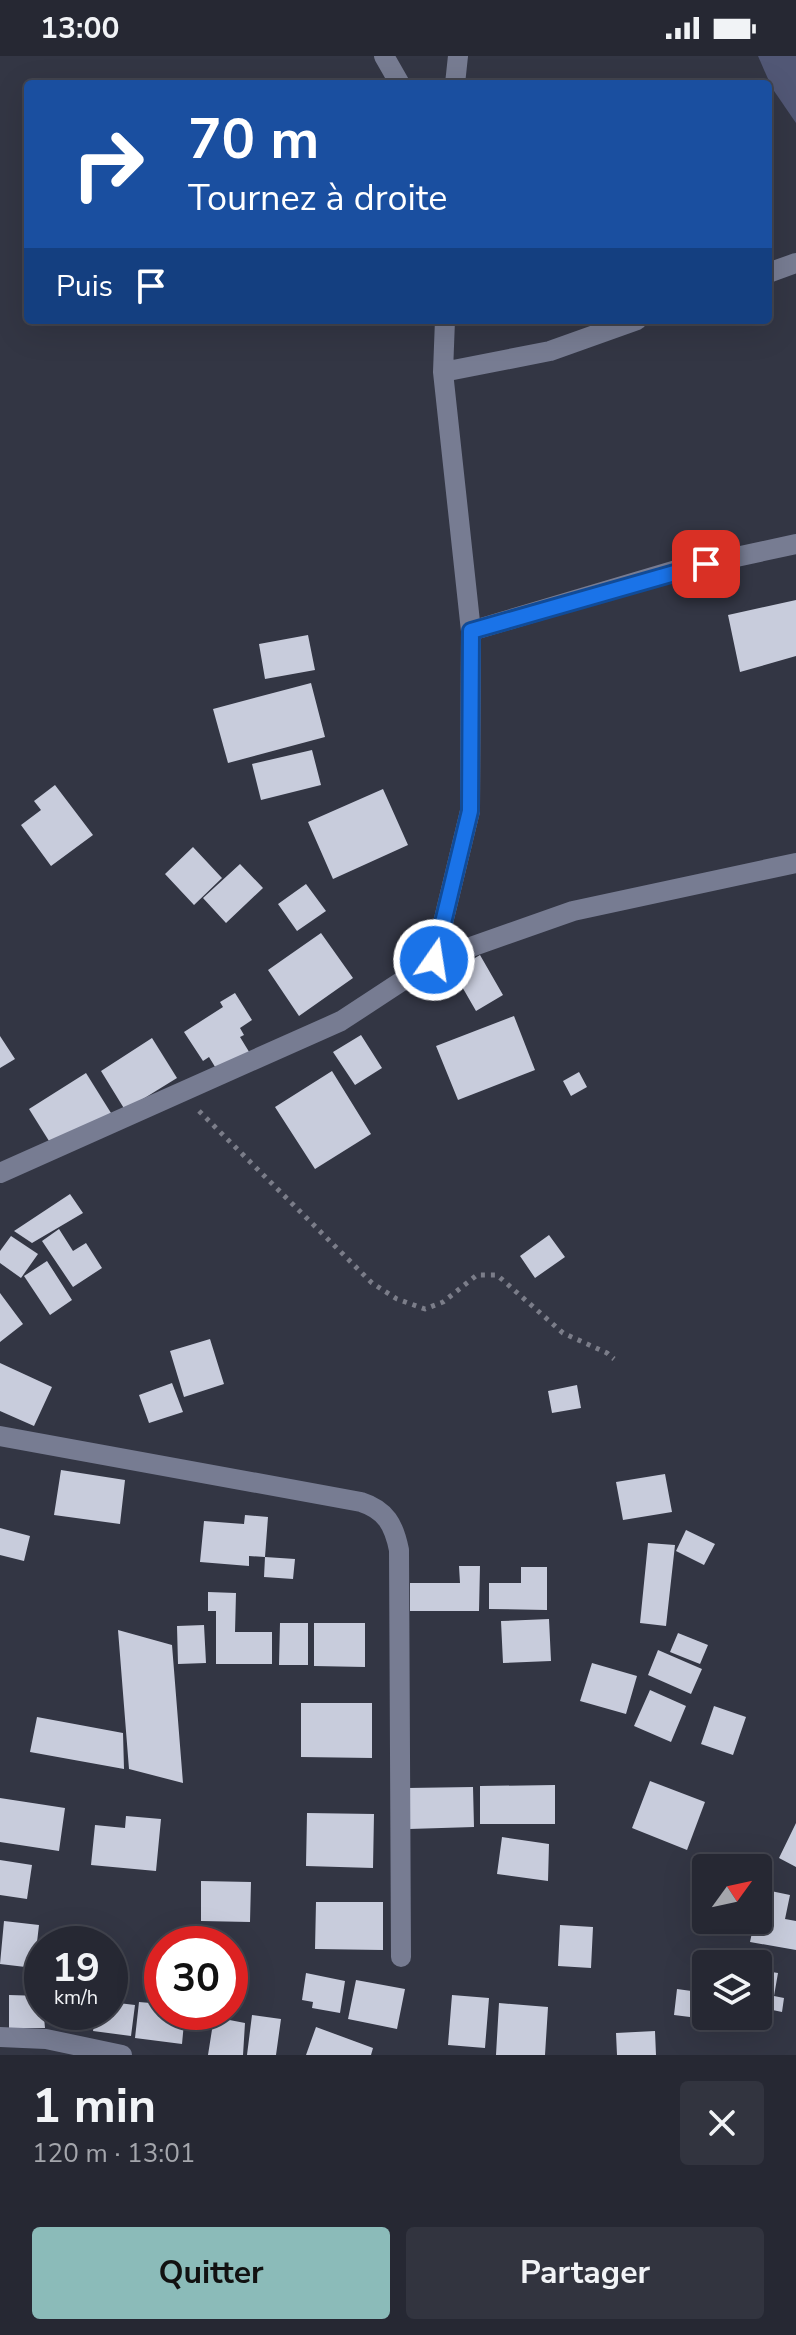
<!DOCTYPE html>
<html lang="fr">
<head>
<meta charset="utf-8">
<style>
  :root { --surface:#262833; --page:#32343f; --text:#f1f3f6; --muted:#a4a6ac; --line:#42444e; --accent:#8bbbb9 }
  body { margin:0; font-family:"Nunito Sans",sans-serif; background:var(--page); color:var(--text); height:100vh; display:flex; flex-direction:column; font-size:30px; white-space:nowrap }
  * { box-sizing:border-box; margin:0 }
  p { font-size:26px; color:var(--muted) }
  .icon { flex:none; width:44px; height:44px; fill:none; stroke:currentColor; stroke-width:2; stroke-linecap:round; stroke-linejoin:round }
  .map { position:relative; height:1999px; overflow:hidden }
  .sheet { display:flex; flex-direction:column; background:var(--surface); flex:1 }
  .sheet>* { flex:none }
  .guide { position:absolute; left:24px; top:24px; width:748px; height:244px; border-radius:8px; box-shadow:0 8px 32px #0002,0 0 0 2px var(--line); background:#1a4fa0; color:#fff; overflow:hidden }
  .needle { width:52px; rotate:57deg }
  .controls { position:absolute; left:692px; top:1798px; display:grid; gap:16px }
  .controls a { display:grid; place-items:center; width:80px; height:80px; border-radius:8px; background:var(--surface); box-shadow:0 8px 32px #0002,0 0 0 2px var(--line); font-size:40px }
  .speed { position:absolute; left:24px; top:1870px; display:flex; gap:16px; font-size:40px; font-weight:700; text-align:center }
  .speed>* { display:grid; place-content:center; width:104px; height:104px; border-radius:50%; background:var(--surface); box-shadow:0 8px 32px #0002,0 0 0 2px var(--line); line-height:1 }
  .speed small { font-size:20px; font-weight:400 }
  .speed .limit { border:12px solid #d22; background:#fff; color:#111 }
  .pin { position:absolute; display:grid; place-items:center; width:68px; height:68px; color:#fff; margin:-34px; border-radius:16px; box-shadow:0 4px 12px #0006 }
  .me { position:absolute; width:88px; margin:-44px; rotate:13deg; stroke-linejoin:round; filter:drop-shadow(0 0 6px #0008) }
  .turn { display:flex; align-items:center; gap:28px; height:168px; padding:0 32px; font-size:36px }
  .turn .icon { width:104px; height:104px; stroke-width:2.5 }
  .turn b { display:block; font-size:56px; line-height:68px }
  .then { display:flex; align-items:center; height:76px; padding:0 32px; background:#0003; gap:16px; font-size:30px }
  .round { display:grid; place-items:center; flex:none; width:84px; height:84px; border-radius:8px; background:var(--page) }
  .head { display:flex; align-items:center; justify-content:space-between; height:136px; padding:0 32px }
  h1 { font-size:48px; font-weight:700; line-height:60px }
  .primary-button { display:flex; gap:16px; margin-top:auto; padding:16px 32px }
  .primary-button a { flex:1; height:92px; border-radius:8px; background:var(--accent); color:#111; font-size:32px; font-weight:700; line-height:92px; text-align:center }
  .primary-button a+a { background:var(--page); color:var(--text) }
  .status { display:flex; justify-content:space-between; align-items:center; height:56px; padding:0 40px; background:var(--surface); direction:ltr }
  .status svg { height:22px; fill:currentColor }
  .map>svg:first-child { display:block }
  .green { fill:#515775 }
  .building { fill:#c8ccdc }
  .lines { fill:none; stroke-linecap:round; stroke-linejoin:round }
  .path { stroke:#7b7d89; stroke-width:5; stroke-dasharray:4 6; stroke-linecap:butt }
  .minor { stroke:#777c92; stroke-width:20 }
  .route-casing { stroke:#114b97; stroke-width:20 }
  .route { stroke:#1a73e8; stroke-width:14 }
</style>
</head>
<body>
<div class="status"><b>13:00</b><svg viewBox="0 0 49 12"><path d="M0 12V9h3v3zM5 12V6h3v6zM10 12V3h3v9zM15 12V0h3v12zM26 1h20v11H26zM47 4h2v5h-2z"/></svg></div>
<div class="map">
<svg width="796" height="1999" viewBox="0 0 796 1999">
  <rect width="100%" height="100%" fill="#333644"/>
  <path class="green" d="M 758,0 L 796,0 L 796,67 L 772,32 Z"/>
  <path class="building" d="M 796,544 L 796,600 L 740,616 L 728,559 Z
    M 308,579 L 315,614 L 265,623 L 259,588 Z
    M 311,627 L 325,681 L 228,707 L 213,653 Z
    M 312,694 L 321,729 L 261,744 L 252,708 Z
    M 55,729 L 93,779 L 51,810 L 21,769 L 41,754 L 34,745 Z
    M 383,733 L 408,789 L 333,823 L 308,766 Z
    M 193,791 L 222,822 L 194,849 L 165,818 Z
    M 240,808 L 263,832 L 226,867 L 203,842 Z
    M 306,828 L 326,855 L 297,875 L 278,848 Z
    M 321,877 L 353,922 L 299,960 L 268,914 Z
    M 480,899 L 503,939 L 476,955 L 453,915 Z
    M 235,937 L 252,964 L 240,972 L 244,979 L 240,981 L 251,999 L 220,1019 L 209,1001 L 203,1005 L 184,976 L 223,951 L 220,946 Z
    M 514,960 L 535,1014 L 458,1044 L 436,990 Z
    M 361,979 L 382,1012 L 355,1029 L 333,996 Z
    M 0,980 L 15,1003 L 0,1012 Z
    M 152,982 L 177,1022 L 125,1054 L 101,1015 Z
    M 332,1015 L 371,1078 L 315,1113 L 275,1051 Z
    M 579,1016 L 587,1031 L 571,1040 L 563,1025 Z
    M 86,1017 L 111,1057 L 54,1093 L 29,1053 Z
    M 70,1138 L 83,1157 L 32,1187 L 14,1175 Z
    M 59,1173 L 73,1195 L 86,1187 L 102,1212 L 73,1231 L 42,1185 Z
    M 549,1179 L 565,1201 L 535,1222 L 520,1200 Z
    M 11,1180 L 38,1198 L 21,1222 L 0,1207 L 0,1195 Z
    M 47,1205 L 72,1244 L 50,1259 L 24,1220 Z
    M 0,1237 L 23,1268 L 0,1286 Z
    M 210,1283 L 224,1328 L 184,1341 L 170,1295 Z
    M 0,1307 L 52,1331 L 34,1370 L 0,1355 Z
    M 172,1327 L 183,1356 L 149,1367 L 139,1339 Z
    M 577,1329 L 581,1352 L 552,1357 L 548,1335 Z
    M 61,1414 L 125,1424 L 120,1468 L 54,1459 Z
    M 665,1418 L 672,1456 L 623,1464 L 616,1426 Z
    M 245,1459 L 268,1461 L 265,1501 L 249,1500 L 249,1510 L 200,1506 L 204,1465 L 244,1468 Z
    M 0,1472 L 30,1480 L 24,1505 L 0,1499 Z
    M 686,1474 L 715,1488 L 704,1509 L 676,1495 Z
    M 648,1487 L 675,1489 L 666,1570 L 640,1567 Z
    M 265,1501 L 295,1503 L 293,1523 L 264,1521 Z
    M 459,1510 L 480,1510 L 479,1555 L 410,1555 L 410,1527 L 460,1527 Z
    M 521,1511 L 547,1511 L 547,1554 L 489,1553 L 489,1527 L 521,1527 Z
    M 208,1536 L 236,1537 L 235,1576 L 272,1576 L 272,1608 L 216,1608 L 216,1555 L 208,1555 Z
    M 549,1563 L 551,1605 L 503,1607 L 501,1565 Z
    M 280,1567 L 308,1567 L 308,1609 L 279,1609 Z
    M 314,1567 L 365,1567 L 365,1611 L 314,1610 Z
    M 204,1569 L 206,1607 L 178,1608 L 177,1570 Z
    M 118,1574 L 172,1589 L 183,1727 L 129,1713 Z
    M 678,1577 L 708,1589 L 700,1608 L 670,1596 Z
    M 658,1594 L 702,1613 L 691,1638 L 648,1619 Z
    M 592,1607 L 637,1620 L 626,1658 L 580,1645 Z
    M 650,1634 L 686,1650 L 671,1686 L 634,1670 Z
    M 301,1647 L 372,1647 L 372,1702 L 301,1701 Z
    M 714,1650 L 746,1661 L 733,1699 L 701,1688 Z
    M 37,1661 L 123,1677 L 124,1713 L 30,1696 Z
    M 650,1725 L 705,1746 L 687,1794 L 632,1772 Z
    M 555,1729 L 555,1768 L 480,1768 L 480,1730 Z
    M 473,1731 L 474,1771 L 409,1773 L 407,1732 Z
    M 0,1742 L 65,1752 L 59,1795 L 0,1786 Z
    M 307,1757 L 374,1758 L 373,1812 L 306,1810 Z
    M 126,1760 L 161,1763 L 156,1815 L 91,1809 L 95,1769 L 125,1772 Z
    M 796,1767 L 796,1811 L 779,1802 Z
    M 502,1781 L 549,1788 L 548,1825 L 497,1818 Z
    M 0,1804 L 32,1809 L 27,1843 L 0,1839 Z
    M 201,1825 L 251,1826 L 250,1866 L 201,1865 Z
    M 766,1834 L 790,1839 L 785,1863 L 796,1865 L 796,1894 L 750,1886 L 754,1867 L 745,1864 L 758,1864 L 758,1859 L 762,1859 Z
    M 316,1846 L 383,1846 L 383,1894 L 315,1893 Z
    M 4,1865 L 39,1869 L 34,1912 L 0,1908 Z
    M 560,1869 L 593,1871 L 591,1912 L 558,1910 Z
    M 230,1902 L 237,1902 L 235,1941 L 230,1941 Z
    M 758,1914 L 778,1917 L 774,1940 L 784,1942 L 782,1956 L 758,1951 Z
    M 306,1917 L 345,1925 L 340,1957 L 312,1952 L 313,1946 L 302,1944 Z
    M 356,1924 L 405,1933 L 397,1973 L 348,1963 Z
    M 677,1933 L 706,1937 L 706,1960 L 714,1960 L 714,1964 L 674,1959 Z
    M 9,1939 L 42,1940 L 45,1972 L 9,1972 Z
    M 452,1939 L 489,1942 L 485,1992 L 448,1989 Z
    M 110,1946 L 135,1949 L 131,1980 L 93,1975 L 96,1956 L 110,1956 Z
    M 139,1946 L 162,1948 L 162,1956 L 185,1956 L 182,1988 L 135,1982 Z
    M 499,1947 L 548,1951 L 545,1999 L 496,1999 Z
    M 56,1956 L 84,1956 L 83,1970 L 55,1968 Z
    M 252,1959 L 281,1963 L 276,1999 L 247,1999 Z
    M 214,1961 L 245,1967 L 243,1999 L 208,1999 Z
    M 316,1971 L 373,1992 L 371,1999 L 306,1999 Z
    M 655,1975 L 656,1999 L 617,1999 L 616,1977 Z"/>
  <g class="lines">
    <path class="path" d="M 199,1055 L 372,1227 L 397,1243 L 425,1253 L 443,1246 L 477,1219 L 497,1219 L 563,1277 L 607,1297 L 614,1303"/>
    <path class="minor" d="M 384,0 L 400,28
      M 455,28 L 458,0
      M 768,217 L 796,207
      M 443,316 L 550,295 L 637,264
      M 471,575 L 676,514 L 796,488
      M 434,904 L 470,755 L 471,575 L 443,316 L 445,264
      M 0,1117 L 341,965 L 434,904 L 573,855 L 796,807
      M 0,1380 L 361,1446 C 386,1454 394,1469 399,1494 L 401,1901
      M 0,1981 L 46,1983 L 122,1999"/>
  </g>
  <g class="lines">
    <defs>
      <path id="route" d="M 434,904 L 470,755 L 471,575 L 706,508"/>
    </defs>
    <use href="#route" class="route-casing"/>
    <use href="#route" class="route"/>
  </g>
</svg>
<div class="controls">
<a><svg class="needle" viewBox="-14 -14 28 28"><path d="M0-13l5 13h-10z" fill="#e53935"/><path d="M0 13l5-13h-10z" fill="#a4a6ac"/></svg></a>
<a><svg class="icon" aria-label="layers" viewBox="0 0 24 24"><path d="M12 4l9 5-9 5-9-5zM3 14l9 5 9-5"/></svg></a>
</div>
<div class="speed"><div>19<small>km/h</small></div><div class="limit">30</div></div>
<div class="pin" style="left:706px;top:508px;background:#d93025"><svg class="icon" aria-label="arrive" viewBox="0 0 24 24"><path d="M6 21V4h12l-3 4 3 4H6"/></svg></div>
<svg class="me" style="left:434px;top:904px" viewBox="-20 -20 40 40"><circle r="17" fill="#1a73e8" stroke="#fff" stroke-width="3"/><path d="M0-11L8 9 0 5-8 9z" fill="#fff"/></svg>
<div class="guide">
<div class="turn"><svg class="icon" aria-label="right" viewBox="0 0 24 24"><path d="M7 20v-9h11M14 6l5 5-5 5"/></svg><div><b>70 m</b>Tournez à droite</div></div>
<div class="then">Puis<svg class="icon" aria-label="arrive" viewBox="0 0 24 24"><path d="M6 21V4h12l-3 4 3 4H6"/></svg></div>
</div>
</div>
<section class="sheet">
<div class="head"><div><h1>1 min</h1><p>120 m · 13:01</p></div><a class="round"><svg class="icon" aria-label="close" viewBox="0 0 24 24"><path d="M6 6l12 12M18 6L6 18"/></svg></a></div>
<div class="primary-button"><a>Quitter</a><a>Partager</a></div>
</section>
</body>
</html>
